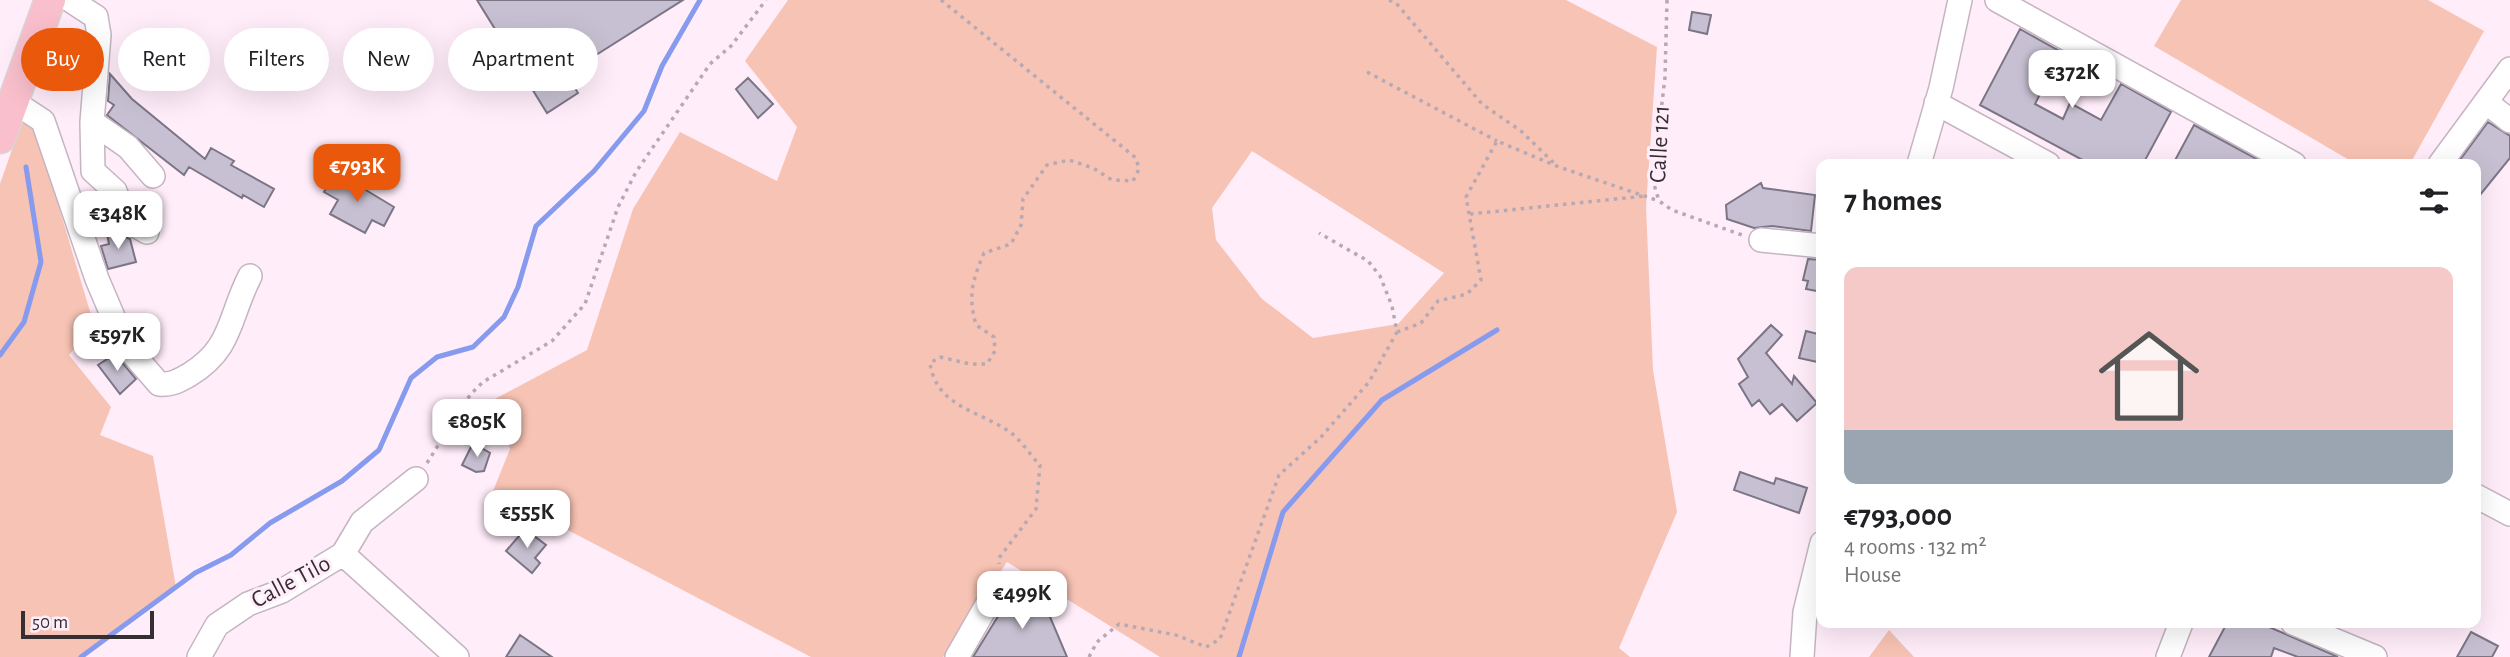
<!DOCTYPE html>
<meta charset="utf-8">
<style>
:root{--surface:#fff;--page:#f6f6f6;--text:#202124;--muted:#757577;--accent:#ea580c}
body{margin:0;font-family:"Alegreya Sans",sans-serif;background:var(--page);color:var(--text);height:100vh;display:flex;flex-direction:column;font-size:26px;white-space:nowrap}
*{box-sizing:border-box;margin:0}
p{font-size:23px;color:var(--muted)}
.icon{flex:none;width:38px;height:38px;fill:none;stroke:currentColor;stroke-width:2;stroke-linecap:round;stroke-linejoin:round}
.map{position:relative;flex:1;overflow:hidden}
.drawer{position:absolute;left:1816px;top:159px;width:665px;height:469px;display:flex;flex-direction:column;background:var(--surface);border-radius:14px;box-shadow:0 7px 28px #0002}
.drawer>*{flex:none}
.top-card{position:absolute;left:21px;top:28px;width:665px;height:63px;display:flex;gap:14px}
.scale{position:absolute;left:21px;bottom:18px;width:133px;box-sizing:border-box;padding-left:7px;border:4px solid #352e33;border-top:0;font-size:19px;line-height:24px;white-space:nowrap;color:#352e33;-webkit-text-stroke:5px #ffedfa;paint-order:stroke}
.price{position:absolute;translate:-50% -60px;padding:0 16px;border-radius:14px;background:#fff;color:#222;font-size:23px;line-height:46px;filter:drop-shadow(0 2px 4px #0008)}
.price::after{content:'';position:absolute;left:50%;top:42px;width:21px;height:16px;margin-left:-10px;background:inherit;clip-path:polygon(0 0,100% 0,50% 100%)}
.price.active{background:var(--accent);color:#fff}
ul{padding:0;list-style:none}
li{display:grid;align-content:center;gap:14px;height:371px;padding:0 28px}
li span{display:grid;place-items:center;height:217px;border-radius:14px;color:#555}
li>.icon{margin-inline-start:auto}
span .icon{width:126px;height:126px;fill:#fffc;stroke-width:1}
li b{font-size:30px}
h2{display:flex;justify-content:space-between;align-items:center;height:84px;padding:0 28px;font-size:30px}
.chip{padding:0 24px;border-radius:32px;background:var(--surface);box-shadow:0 7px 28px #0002;font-size:24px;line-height:63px}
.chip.active{background:var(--accent);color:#fff}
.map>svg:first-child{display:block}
.green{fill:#f7c3b4;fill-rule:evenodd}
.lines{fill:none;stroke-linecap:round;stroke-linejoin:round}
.stream{stroke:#869aee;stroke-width:5}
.building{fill:#c7c0d2;stroke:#7b7585;stroke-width:2}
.minor-casing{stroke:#c5b4c1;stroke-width:26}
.major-casing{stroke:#d7d5d6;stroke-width:33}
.path{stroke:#b7a9b4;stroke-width:3.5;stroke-dasharray:3.5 5;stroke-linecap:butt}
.minor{stroke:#fff;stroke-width:23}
.major{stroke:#fabfcd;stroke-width:30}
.labels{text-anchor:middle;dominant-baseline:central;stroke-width:6;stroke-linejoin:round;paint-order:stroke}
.street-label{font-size:24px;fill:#352e33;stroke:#ffedfa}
</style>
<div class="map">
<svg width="2510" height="657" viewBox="0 0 2510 657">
<rect width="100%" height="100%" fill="#ffedfa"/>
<path class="green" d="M788,0H1566L1657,47L1646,207L1653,370L1677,512L1619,648L1630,657H1160L1007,562L943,657H811L493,491L510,449L491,401L587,350L633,209L680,132L777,181L797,127L745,61ZM1252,151L1444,273L1398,324L1313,338L1262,299L1216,240L1212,208Z
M2181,0H2428L2484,31L2410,164H2356L2154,46Z
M22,121L36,130L94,325L69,355L111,407L100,435L153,456L176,587L81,657H0V184Z
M1889,630L1914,657H1869Z"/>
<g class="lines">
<path class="stream" d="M0,355L24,322L41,262L26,167
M81,657L195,573L231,555L270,523L342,481L379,450L411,378L437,357L473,347L504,317L518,287L536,226L594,171L644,111L662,66L700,0
M1239,657L1283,512L1382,400L1497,330"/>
</g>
<path class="building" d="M477,0H683L566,74L578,93L547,113Z
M1692,12L1711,15L1707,34L1689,30Z
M2020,29L2061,52L2035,104L2063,119L2070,103L2101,120L2121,84L2171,112L2143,164H2090L1980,105Z
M110,74L132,99L205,159L211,148L234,161L231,165L274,189L264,207L243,195L242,198L189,167L184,175L107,115L114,105L108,101Z
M748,78L773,104L758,118L736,89Z
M2488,122L2510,136V158L2476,200V164H2457Z
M2194,125L2266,164H2173Z
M336,172L394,207L384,226L372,220L365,233L330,214L338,200L324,192Z
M1761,183L1763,188L1815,195L1811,231L1772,226L1754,228L1727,219L1726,205Z
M106,229L130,239L136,262L108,269L101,246L109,244Z
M1808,259L1822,260V292L1806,289L1808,281L1803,280Z
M1771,325L1782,335L1766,353L1792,384L1794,376L1817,403L1797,421L1782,404L1770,414L1759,400L1752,406L1739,384L1748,377L1738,359Z
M1806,331L1822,335V363L1799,358Z
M115,354L136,379L120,394L98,365Z
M466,412L492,427L480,447L455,433Z
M473,443L490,453L484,471L476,472L462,465Z
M1740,472L1774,484L1776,478L1807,488L1799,513L1734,490Z
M525,529L546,545L535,558L540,563L532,573L506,551Z
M1016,587L1045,605L1067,657H973Z
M2227,623H2260L2338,657H2298L2274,648L2271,657H2209Z
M2471,632L2498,646L2492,657H2457Z
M520,635L552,657H506Z"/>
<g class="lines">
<g class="minor-casing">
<path id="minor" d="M70,0L96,17L99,35L92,122L128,147L153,176
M1997,0L2294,164
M14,102L43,121L97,279L125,345L159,384C172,385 178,381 189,375C233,348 228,319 250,276
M2486,102L2510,121
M1936,103L2048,164
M92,122L93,171L115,191L126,220L147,232
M1919,164L1941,88L1960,0
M2440,164L2510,69
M1761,240L1822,246
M2476,496L2510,514
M343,554L457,657
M2293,623L2375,657
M199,657L217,625L248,604L282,591L343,554L362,522L416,479
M957,657L999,584
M1802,657L1805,612L1822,543
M2168,657L2181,623"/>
</g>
<g class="major-casing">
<path id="major" d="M0,138L50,0"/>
</g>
<path class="path" d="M941,0L1136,158L1139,169L1133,181L1112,180L1093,168L1069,160L1047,165L1023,199L1021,225L1011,244L984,253C972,281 968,296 976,325L994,337L995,351L987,364H970L940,357L930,363C936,407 980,411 1010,432C1021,440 1030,455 1040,465L1036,509L999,558V564
M1389,0L1396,3L1482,104L1521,131L1557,166
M1667,0L1665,77L1653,181L1659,201L1672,210L1742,235
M1367,72L1497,141
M1470,214L1645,196
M1397,332L1421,323L1438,301L1467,294L1481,280L1466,197L1497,141L1559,167L1659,201
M427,463L470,395L483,382L552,341L585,304L618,207L636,172L710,64L731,46L766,0
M1089,657L1097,642L1119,624L1176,635L1206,647L1220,639L1279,475L1321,437L1369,382L1397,332L1392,306L1380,276L1368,261L1319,233"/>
<use href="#minor" class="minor"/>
<use href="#major" class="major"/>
</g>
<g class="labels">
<g class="street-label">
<text transform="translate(1660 144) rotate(-87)">Calle 121</text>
<text transform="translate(291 582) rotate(-28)">Calle Tilo</text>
</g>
</g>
</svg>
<div class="scale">50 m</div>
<b class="price" style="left:2072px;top:110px">€372K</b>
<b class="price active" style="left:357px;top:204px">€793K</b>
<b class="price" style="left:118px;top:251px">€348K</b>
<b class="price" style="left:117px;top:373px">€597K</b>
<b class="price" style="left:477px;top:459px">€805K</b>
<b class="price" style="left:527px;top:550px">€555K</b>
<b class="price" style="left:1022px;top:631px">€499K</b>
<div class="top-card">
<a class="chip active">Buy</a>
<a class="chip">Rent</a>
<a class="chip">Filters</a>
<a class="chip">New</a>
<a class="chip">Apartment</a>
</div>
<section class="drawer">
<h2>7 homes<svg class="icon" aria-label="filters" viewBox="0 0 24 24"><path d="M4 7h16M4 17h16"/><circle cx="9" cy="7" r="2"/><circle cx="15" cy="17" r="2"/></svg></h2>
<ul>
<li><span style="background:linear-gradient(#f6c9c9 75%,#9aa5b1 0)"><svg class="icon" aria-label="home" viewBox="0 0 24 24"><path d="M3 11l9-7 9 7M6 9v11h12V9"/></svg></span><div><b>€793,000</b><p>4 rooms · 132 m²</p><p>House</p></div></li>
</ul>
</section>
</div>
